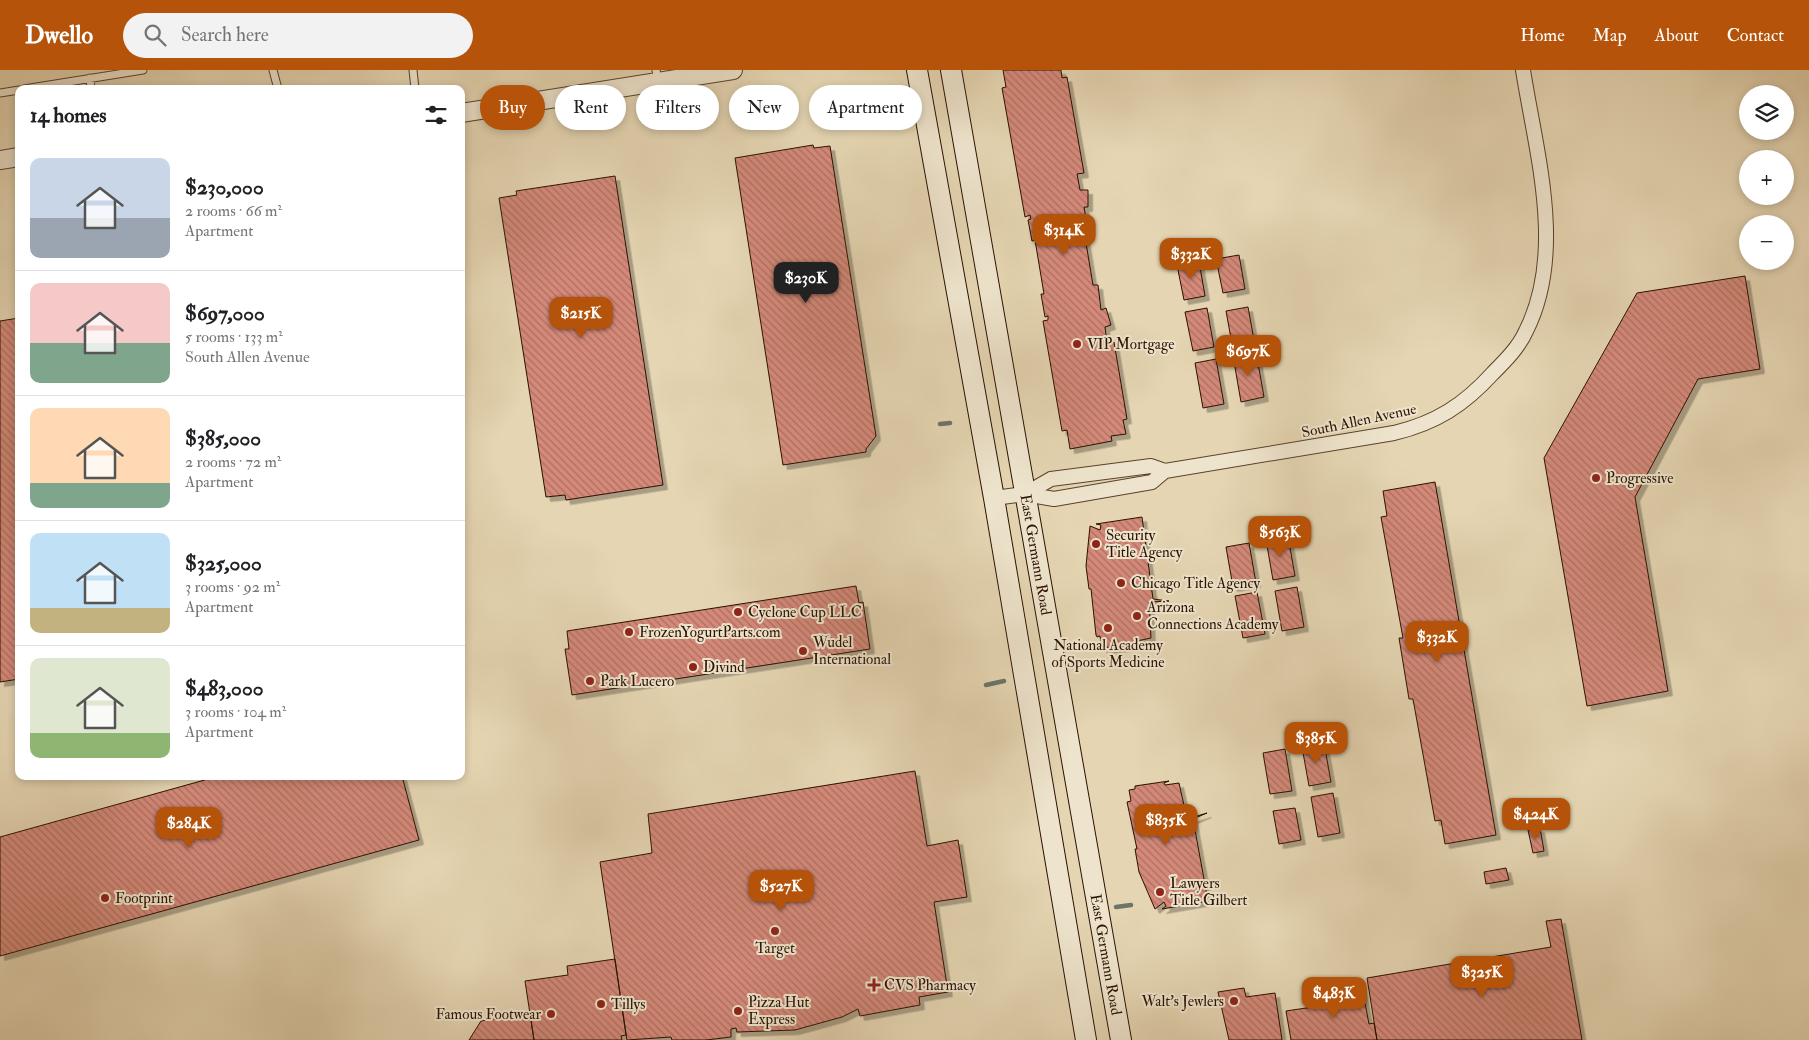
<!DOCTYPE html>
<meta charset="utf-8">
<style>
:root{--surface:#fff;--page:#f2f2f2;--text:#202124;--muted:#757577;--line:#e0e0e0;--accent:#b45309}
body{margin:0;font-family:"IM FELL Double Pica",serif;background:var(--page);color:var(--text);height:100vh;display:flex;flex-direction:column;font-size:19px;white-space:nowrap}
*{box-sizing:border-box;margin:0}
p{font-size:16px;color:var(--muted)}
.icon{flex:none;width:28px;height:28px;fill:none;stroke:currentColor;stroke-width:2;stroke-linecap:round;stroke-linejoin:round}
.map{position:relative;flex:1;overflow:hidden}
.side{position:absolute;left:15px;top:15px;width:450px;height:695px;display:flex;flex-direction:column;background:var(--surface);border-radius:10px;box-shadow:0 2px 8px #0003}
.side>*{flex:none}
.hud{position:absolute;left:480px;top:15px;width:475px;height:45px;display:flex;gap:10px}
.buttons{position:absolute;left:1739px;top:15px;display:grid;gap:10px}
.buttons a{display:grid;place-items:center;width:55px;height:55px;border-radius:50%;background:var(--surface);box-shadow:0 2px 8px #0003;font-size:25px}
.price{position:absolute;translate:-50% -42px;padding:0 11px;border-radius:10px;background:var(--accent);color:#fff;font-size:16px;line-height:32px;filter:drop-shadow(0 1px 2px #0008)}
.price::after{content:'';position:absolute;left:50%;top:30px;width:15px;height:11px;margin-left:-8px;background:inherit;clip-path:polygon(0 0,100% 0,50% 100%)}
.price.current{background:#222;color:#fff}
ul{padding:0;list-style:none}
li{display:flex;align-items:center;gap:15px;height:125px;padding:0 15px}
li+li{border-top:1px solid var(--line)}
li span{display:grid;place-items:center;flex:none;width:140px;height:100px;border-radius:10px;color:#555}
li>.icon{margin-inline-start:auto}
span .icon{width:60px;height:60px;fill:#fffc;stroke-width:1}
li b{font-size:21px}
h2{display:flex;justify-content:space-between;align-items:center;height:60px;padding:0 15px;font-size:21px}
.chip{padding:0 18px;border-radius:22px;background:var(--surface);box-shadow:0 2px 8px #0003;font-size:18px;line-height:45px}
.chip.current{background:var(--accent);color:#fff}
header{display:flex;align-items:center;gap:30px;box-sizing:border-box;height:70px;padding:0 25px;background:var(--accent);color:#fff}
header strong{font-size:24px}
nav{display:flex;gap:28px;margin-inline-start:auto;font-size:18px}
.search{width:350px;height:45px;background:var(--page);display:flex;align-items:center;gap:12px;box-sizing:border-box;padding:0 18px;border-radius:28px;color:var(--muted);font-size:19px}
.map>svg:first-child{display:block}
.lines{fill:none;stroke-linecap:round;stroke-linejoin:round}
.stream{stroke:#6b7569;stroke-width:4.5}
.building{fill:url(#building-back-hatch);stroke:#2a1100;filter:url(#shadow)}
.service-casing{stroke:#59422c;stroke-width:9}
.minor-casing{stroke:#59422c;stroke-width:16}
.tertiary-casing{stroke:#59422c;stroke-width:20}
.secondary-casing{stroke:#2a1100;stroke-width:22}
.service{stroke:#eee4cd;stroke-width:7}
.minor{stroke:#eee4cd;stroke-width:14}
.tertiary{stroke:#eee4cd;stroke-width:18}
.secondary{stroke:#eee4cd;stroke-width:20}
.poi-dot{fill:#8f2418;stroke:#eee4cd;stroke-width:2}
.labels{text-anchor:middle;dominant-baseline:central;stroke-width:4;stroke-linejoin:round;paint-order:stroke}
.poi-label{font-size:15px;fill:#2a1100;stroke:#eee4cd;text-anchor:start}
.street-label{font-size:15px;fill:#2a1100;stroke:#eee4cd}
</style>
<header>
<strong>Dwello</strong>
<div class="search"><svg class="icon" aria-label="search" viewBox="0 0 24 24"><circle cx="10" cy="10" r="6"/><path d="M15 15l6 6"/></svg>Search here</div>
<nav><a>Home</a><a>Map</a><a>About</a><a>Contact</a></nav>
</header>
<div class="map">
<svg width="1809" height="970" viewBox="0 0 1809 970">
<defs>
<pattern id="building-back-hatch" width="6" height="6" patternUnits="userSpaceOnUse" patternTransform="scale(1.25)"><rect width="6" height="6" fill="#d48979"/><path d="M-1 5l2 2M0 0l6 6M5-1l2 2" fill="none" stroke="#ac6f61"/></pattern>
<filter id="shadow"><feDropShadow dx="4.5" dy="4.5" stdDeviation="0" flood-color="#0004"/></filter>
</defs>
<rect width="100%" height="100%" fill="#e5d5b2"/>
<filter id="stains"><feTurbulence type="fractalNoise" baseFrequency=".004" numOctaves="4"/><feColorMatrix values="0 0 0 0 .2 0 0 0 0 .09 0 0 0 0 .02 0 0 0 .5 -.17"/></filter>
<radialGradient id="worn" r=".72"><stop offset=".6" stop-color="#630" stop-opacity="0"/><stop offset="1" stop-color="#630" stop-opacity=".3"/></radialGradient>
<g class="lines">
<path class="stream" d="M940,354L950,353
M986,615L1004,611
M1116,837L1131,835"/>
</g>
<path class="building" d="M1003,0H1061L1062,8L1067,7L1084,103L1077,104L1080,120H1088V137H1084L1088,160L1084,161L1093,215H1098L1101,240L1106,238L1111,255L1105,257L1107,273L1114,272L1127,349L1123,350L1126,364L1111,366L1112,371L1070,379L1067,360L1062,361L1043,251L1048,250V246L1045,247L1041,224H1044L1035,170L1032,171L1028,150L1031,149L1030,145L1025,147L1002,18L1006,17Z
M813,75L814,78L830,76L876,366L866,379V382L783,395L735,88Z
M615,106L663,415L566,430L565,425L546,427L499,128L517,125L516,121Z
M1239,185L1245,219L1223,223L1216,189Z
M1199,191L1205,226L1184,230L1177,195Z
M1745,206L1760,299L1698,309L1635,427L1668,621L1587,636L1544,388L1637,223Z
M1248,237L1254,270L1232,274L1226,241Z
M1207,238L1214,277L1193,281L1185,242Z
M19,248V609L0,612V251Z
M1256,282L1264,327L1241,332L1233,286Z
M1216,289L1224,334L1203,338L1195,293Z
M1435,412L1496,765L1445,774L1441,750L1435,751L1413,629H1409L1399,568H1403L1381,447L1387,446L1383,421Z
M1142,447L1153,529L1169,531L1149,532L1151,568L1137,571L1138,573L1143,574L1109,579L1108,577L1102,578L1100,566L1097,567L1096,565L1091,519H1089L1086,496L1090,456L1100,460L1101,455L1096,454Z
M1288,466L1295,506L1273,510L1266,470Z
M1249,473L1256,513L1233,517L1226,477Z
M856,516L859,533L863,532L870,579L572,625L565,579H569L567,561Z
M1297,517L1304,557L1282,561L1275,521Z
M1257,522L1265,564L1243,568L1235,526Z
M1324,673L1331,712L1309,716L1302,677Z
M1285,679L1292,721L1270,724L1263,683Z
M915,701L927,776L958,770L967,827L934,832L948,922L919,927L920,935L860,946L858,939L842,947L795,960L737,962L736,958L731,959V967L706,970H672L671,967L627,970L600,792L652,783L648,744Z
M219,706H402L419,770L0,886V767Z
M1169,711L1164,713L1165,715L1179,713L1187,749L1207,743L1193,749L1208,831L1162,839L1166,836L1164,832L1155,839L1139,802L1135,779H1137L1127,732L1131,731L1129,720L1135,719V716Z
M1333,723L1340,763L1318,767L1311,727Z
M1295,738L1301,770L1279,774L1273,741Z
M1540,758L1544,781L1533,783L1528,760Z
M1506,798L1509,810L1486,814L1484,802Z
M1561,849L1582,970H1377L1367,908L1551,877L1546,851Z
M615,889L626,965L621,966L622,970H534L525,911L568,905L567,896Z
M1361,912L1369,954L1374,953L1377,970H1291L1286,941L1340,933L1346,914Z
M1244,918L1246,927L1275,923L1282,970H1229L1218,922Z
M530,944L534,970H469L481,951Z"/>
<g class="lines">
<g class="service-casing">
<path id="service" d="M273,0L278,19
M413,0L415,19
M656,0L658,11
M90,8L91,19
M24,19L143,0
M0,23L19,20"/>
</g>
<g class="minor-casing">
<path id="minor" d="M1025,424L1051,409L1151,396L1165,401
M994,428L1025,424L1054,429L1152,412L1165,401L1394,363C1436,353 1464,335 1493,303C1505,291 1519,277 1526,261C1566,182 1536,83 1523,0"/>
</g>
<g class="tertiary-casing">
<path id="tertiary" d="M461,43L733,0
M0,90L19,87"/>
</g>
<g class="secondary-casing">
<g id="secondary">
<path d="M917,0L994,428L1086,970"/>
<path id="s1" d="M951,0L1121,970"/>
</g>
</g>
<use href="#service" class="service"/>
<use href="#minor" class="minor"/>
<use href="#tertiary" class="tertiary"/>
<use href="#secondary" class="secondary"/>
</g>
<g class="poi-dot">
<circle cx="1077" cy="274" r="5"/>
<circle cx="1596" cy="408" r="5"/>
<circle cx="1096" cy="474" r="5"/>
<circle cx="1121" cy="513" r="5"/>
<circle cx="738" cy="542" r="5"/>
<circle cx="1137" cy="546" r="5"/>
<circle cx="1108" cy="558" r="5"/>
<circle cx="629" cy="562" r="5"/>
<circle cx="803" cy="581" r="5"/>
<circle cx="693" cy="597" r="5"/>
<circle cx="590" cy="611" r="5"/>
<circle cx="1160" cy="822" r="5"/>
<circle cx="105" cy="828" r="5"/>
<circle cx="775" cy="861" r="5"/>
<path d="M871.5 907.5h5v5h5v5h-5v5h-5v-5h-5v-5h5z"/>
<circle cx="1234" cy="931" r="5"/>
<circle cx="601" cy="934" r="5"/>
<circle cx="738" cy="941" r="5"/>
<circle cx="551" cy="944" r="5"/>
</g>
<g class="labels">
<g class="poi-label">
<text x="1087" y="274">VIP Mortgage</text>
<text x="1606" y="408">Progressive</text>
<text x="1106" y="465">Security<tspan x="1106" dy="17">Title Agency</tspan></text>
<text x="1131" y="513">Chicago Title Agency</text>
<text x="1147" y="537">Arizona<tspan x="1147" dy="17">Connections Academy</tspan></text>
<text x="748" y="542">Cyclone Cup LLC</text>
<text x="639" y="562">FrozenYogurtParts.com</text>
<text x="813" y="572">Wudel<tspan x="813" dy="17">International</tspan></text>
<text x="1108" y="575" text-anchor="middle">National Academy<tspan x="1108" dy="17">of Sports Medicine</tspan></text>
<text x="703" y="597">Divind</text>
<text x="600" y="611">Park Lucero</text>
<text x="1170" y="813">Lawyers<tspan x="1170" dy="17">Title Gilbert</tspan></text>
<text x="115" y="828">Footprint</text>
<text x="775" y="878" text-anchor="middle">Target</text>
<text x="884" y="915">CVS Pharmacy</text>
<text x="1224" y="931" text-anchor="end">Walt's Jewlers</text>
<text x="748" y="932">Pizza Hut<tspan x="748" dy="17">Express</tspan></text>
<text x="611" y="934">Tillys</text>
<text x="541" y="944" text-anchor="end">Famous Footwear</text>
</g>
<g class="street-label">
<text transform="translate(1359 351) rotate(-12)">South Allen Avenue</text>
<text stroke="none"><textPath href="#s1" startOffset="492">East Germann Road</textPath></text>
<text stroke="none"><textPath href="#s1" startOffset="898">East Germann Road</textPath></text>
</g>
</g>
<rect width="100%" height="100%" filter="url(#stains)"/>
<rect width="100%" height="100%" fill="url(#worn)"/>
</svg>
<div class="buttons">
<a><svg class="icon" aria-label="layers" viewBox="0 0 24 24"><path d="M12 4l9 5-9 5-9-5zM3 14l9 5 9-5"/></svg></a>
<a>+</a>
<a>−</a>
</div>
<b class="price" style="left:1064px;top:186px">$314K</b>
<b class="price" style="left:1191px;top:210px">$332K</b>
<b class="price current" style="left:806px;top:234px">$230K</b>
<b class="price" style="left:581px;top:269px">$215K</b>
<b class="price" style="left:1248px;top:307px">$697K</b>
<b class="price" style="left:1280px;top:488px">$563K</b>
<b class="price" style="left:1437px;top:593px">$332K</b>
<b class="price" style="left:1316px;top:694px">$385K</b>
<b class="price" style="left:1536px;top:770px">$424K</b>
<b class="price" style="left:1166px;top:776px">$835K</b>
<b class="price" style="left:189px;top:779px">$284K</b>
<b class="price" style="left:781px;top:842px">$527K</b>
<b class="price" style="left:1482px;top:928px">$325K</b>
<b class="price" style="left:1334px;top:949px">$483K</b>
<div class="hud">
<a class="chip current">Buy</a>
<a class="chip">Rent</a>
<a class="chip">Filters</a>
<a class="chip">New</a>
<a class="chip">Apartment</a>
</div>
<section class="side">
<h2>14 homes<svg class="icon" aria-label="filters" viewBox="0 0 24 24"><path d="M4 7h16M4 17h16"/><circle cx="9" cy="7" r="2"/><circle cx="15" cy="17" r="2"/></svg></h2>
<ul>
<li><span style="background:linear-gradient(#c9d6e8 60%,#9aa5b1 0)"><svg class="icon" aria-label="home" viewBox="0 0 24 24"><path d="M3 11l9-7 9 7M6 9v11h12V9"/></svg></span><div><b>$230,000</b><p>2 rooms · 66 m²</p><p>Apartment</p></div></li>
<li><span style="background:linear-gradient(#f6c9c9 60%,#7fa58c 0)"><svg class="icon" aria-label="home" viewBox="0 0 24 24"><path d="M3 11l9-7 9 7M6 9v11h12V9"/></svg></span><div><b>$697,000</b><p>5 rooms · 133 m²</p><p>South Allen Avenue</p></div></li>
<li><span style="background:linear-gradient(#ffd9b3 75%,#7fa58c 0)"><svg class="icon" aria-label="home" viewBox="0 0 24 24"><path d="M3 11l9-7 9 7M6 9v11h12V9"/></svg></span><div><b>$385,000</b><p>2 rooms · 72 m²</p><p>Apartment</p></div></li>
<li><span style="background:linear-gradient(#bfe0f5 75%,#c2b280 0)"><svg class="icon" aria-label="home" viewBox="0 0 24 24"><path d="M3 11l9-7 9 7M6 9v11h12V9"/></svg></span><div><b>$325,000</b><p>3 rooms · 92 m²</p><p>Apartment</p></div></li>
<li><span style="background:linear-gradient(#dfe7d0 75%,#8fb573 0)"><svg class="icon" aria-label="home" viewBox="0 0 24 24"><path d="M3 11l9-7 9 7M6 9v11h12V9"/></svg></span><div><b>$483,000</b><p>3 rooms · 104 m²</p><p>Apartment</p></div></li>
</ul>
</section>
</div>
